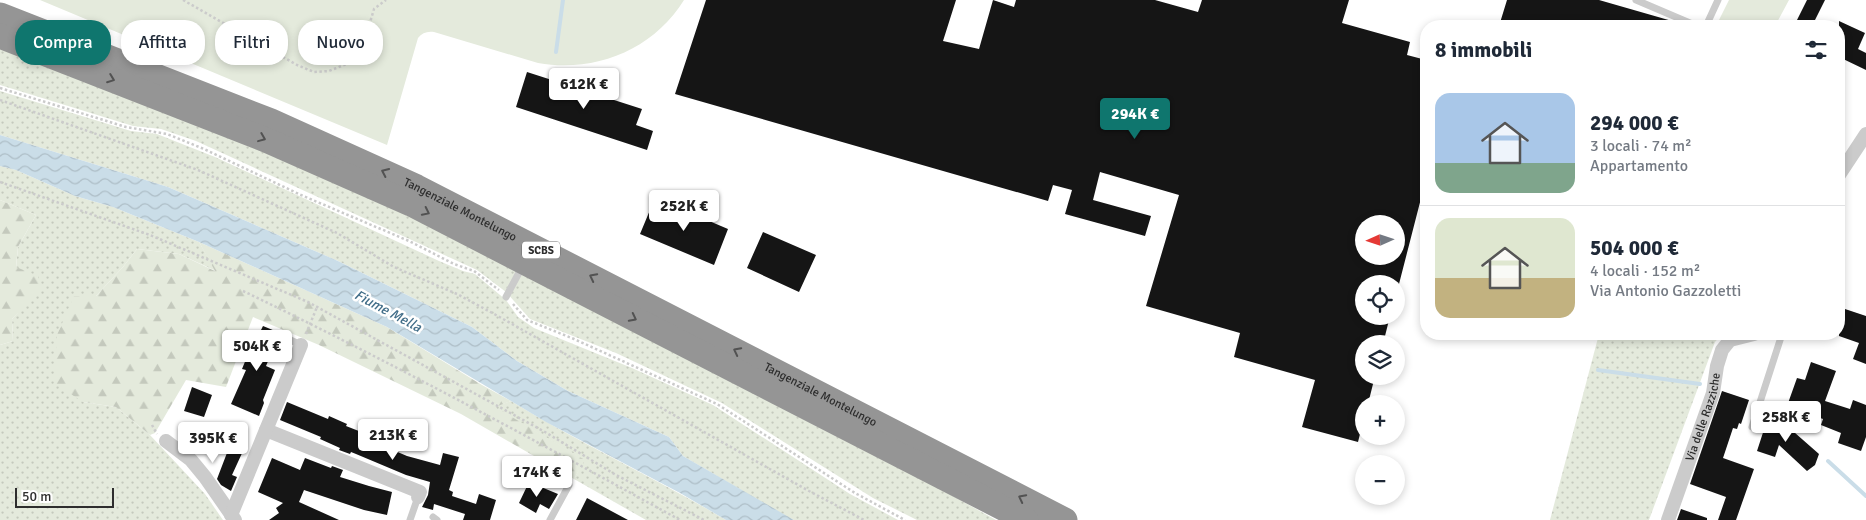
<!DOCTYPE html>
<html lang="it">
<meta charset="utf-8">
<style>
:root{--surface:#fff;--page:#f2f2f3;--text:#1f2937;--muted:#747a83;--line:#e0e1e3;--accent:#0f766e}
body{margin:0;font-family:Signika,sans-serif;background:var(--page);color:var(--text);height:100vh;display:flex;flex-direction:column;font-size:19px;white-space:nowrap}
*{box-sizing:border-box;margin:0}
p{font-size:16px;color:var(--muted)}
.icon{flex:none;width:28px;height:28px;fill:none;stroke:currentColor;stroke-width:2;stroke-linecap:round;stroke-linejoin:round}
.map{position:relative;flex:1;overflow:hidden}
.sheet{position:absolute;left:1420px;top:20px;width:425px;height:320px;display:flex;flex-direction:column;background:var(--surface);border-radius:20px;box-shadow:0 2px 8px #0003}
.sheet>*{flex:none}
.hud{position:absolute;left:15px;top:20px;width:475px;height:45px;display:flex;gap:10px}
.needle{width:32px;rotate:267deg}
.fabs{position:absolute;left:1355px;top:215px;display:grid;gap:10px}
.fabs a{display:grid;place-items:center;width:50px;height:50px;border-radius:50%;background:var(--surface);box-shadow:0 2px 8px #0003;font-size:25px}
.scale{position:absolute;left:15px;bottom:12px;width:99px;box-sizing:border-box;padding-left:5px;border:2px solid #2e2e2e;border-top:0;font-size:14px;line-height:18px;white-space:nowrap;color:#2e2e2e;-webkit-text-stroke:4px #fff;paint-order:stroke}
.price{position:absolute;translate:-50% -42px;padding:0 11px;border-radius:5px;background:#fff;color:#222;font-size:16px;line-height:32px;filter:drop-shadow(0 1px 2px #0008)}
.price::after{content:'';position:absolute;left:50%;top:30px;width:15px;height:11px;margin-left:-8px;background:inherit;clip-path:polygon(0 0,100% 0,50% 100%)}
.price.on{background:var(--accent);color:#fff}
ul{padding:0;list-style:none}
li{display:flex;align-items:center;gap:15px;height:125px;padding:0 15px}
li+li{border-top:1px solid var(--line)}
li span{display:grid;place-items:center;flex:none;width:140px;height:100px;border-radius:15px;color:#555}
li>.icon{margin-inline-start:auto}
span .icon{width:60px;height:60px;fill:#fffc;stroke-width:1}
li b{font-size:21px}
h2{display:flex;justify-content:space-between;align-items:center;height:60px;padding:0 15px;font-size:21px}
.tag{padding:0 18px;border-radius:20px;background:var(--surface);box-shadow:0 2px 8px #0003;font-size:18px;line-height:45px}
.tag.on{background:var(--accent);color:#fff}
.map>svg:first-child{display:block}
.grass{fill:url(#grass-dots)}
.forest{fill:url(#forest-firs)}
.park{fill:#e4eadc}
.water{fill:url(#water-waves)}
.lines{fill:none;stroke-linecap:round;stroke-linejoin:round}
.stream{stroke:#cadde8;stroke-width:4}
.building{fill:#151515;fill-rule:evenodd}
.path{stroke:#cbcbcb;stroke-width:2.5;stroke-dasharray:2.5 2.5;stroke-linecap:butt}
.lane{stroke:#cbcbcb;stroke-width:7}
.street{stroke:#cbcbcb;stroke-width:14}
.highway{stroke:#959595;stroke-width:25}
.oneway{stroke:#525252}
.labels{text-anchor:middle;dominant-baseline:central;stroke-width:5;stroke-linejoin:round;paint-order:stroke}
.shield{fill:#fff;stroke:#6d6d6d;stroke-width:1}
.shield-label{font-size:11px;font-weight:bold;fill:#2e2e2e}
.street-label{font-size:12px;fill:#2e2e2e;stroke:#fff}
.water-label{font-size:14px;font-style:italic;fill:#426e89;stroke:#fff}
</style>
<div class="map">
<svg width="1866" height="520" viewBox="0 0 1866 520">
<defs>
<pattern id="grass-dots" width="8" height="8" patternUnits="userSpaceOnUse" patternTransform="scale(1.25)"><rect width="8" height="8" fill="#e4eadc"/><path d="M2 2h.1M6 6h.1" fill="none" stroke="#c4c9bd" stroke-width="1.8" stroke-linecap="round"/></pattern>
<pattern id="forest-firs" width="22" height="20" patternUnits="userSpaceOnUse" patternTransform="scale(1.25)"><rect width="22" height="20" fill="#e4eadc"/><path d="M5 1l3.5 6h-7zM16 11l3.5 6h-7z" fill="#c4c9bd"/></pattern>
<pattern id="water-waves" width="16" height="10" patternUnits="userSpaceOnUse" patternTransform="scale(1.25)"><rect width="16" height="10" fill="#cadde8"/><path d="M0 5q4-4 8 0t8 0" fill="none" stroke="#aebec7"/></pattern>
</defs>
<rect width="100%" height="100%" fill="#fff"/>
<path class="grass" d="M0,47L227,136L419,219L926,481L996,520H917L873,498L722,403L616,353L530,319L506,292L477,270L196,141L161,129L133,126L0,85Z
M0,91L131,131L157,134L215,157L439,261L463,271L475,274L506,300L518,317L534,328L632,368L713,405L850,494L898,520H794L789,518L683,456L669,437L568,391L517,361L472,327L338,261L168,187L0,135Z
M0,166L16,170L75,196L113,207L199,242L216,271L179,254L137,249L123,267L96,296L83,402L116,407L150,435L205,494L223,520H0V345L13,341L12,319L18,313L16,268L18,247L36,215L0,200Z
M1599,334H1722L1715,342L1649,520H1550Z
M511,401C581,444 656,478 726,520H646L574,479L584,460L494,407Z"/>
<path class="forest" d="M0,200L36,215L18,247L16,267L38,276L41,292L12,319L13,341L0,345Z
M199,242L387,327L482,385L511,401L495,407L585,460L574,479L461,414L319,345L253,317L226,387L186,380L155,433L150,435L116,407L83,402L54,383L57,335L74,296H96L123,267L137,249L179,254L215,271Z"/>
<path class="park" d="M40,0H684C653,50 595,73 538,63L434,32C427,31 422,33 418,38L387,145Z
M1729,0H1789L1775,26H1716Z"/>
<path class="water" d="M0,135L168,187L338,261L472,327L517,361L568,391L669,437L683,456L794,520H726L680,493L546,422L387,327L199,242L113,207L75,196L16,170L0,166Z"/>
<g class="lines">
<path class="stream" d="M556,52L563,0
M1598,370L1700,384
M1828,461L1866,496"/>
</g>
<path class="building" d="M706,0H956L943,41L979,49L993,0L1014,7L1016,0H1155L1198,12L1202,0H1349L1342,23L1410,42L1407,55L1426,60V179L1399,284H1364V316H1390L1383,344H1364V376H1375L1368,404H1364V418L1358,442L1302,427L1315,380L1234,357L1240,333L1146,306L1179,195L1100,172L1093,200L1151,216L1145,236L1065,214L1072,190L1053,185L1048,201L675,94ZM1364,224H1396V256H1364Z
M1507,0H1599L1672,21L1679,24V26H1499Z
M1807,0H1825L1812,26H1794Z
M1839,21L1865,33L1858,49L1866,53V70L1839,57Z
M527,72L642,109L636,125L653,131L647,150L516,107Z
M655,198L728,229L714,265L640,234Z
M763,232L816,255L799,292L747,268Z
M1839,307L1866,316V364L1853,359L1859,343L1839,336Z
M263,326L280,333L266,366L275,370L263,400L264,403L259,416L231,404L246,370L242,369L251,347L249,346L255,330L260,332Z
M1811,362L1836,371L1825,401L1850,409L1853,400L1866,405V437L1861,451L1838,443L1841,433L1821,425L1823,419L1787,406L1797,378L1805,380Z
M192,387L212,395L204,417L184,411Z
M1722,391L1749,400L1741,424L1739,423L1737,429L1733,428L1723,458L1754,469L1736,520H1718L1726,497L1690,484Z
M287,402L328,419L329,416L347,424L346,426L369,435L367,439L407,456L440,465L443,453L459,457L449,490L453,492L452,496L476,504L479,494L496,500L490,520H463L465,514L434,504L433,510L422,507L428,495L430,482L406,475L356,454L351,452L350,454L339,450L340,448L320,439L321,437L280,420Z
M1770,411L1819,454L1815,465L1807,471L1779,445L1775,457L1757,451Z
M230,445L243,451L232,475L237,477L231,491L221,485L217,479Z
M272,458L300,470L305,458L331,468L332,466L343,470L340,477L369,486L392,492L387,515L364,510L304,490L299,502L339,520H269L279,513L276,508L283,503L258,492Z
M529,482L558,494L549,509L540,504L536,513L519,503Z
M587,498L628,520H576Z
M1681,509L1707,518V520H1677Z"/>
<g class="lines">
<path class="path" d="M183,0L297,65L314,72L329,71L349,63L363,46L374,9L386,0
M0,88L126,127L167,134L204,149L301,195L409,241L454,264L474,271L499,290
M0,100L198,170L337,233L394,267L457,294L496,315L809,491L864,520
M0,182L150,235L308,302L545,432L616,475L704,520
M243,291C391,362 536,441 680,520
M513,304L527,320L574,339L717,404L855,493L905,520
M306,334L317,307
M152,425L157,434"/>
<path class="lane" d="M1636,0L1697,26
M1706,26L1718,0
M506,297L522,267
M284,337L301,345
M1752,427L1782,334
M433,517L437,520
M410,520L418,497
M550,520L569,485"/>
<g class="street">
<path d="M1839,175L1866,134"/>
<path d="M266,430L420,492L418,497"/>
<path d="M166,441L191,460L205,477L235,520"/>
<path d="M231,515L301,345"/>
<path id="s1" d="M1668,520L1713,393L1717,366L1722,350L1730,340L1754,334"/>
</g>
<g class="highway">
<path id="s2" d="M0,15L271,121L417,187L1065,520"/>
<path d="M0,36L266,140L411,204L1026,520"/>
</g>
</g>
<defs><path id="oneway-chevron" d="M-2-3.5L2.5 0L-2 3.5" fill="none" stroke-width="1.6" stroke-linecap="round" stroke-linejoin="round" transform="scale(1.25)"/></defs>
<g class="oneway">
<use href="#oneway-chevron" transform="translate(111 79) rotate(21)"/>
<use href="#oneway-chevron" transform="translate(262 138) rotate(22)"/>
<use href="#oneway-chevron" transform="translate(385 172) rotate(-155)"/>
<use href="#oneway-chevron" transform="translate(426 212) rotate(26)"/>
<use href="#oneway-chevron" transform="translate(593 277) rotate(-153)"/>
<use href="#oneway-chevron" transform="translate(633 318) rotate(27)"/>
<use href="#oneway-chevron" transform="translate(737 351) rotate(-153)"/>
<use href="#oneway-chevron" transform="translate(1022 498) rotate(-153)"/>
</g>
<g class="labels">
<rect class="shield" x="522" y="241.5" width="38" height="17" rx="4"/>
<g class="shield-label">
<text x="541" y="250">SCBS</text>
</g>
<g class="street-label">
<text stroke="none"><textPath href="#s2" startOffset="500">Tangenziale Montelungo</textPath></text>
<text stroke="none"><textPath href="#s2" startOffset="905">Tangenziale Montelungo</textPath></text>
<text stroke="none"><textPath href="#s1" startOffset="109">Via delle Razziche</textPath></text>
</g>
<g class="water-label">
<text transform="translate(388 311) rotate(28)">Fiume Mella</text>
</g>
</g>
</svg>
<div class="fabs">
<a><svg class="needle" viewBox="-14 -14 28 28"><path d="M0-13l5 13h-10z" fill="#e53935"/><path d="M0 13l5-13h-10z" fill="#747a83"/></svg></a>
<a><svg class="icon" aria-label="locate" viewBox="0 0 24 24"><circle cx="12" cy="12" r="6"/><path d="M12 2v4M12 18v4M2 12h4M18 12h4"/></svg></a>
<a><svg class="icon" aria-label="layers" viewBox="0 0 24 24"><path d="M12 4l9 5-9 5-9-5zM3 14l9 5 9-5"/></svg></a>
<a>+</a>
<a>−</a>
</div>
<div class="scale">50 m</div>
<b class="price" style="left:584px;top:110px">612K €</b>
<b class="price on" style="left:1135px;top:140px">294K €</b>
<b class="price" style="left:684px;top:232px">252K €</b>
<b class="price" style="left:257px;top:372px">504K €</b>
<b class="price" style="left:1786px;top:443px">258K €</b>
<b class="price" style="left:393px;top:461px">213K €</b>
<b class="price" style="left:213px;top:464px">395K €</b>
<b class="price" style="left:537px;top:498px">174K €</b>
<div class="hud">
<a class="tag on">Compra</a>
<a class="tag">Affitta</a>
<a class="tag">Filtri</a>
<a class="tag">Nuovo</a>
</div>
<section class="sheet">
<h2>8 immobili<svg class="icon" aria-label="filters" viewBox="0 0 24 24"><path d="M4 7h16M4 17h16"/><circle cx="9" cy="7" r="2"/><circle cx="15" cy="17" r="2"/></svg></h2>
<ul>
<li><span style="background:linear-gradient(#a9c7e8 70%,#7fa58c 0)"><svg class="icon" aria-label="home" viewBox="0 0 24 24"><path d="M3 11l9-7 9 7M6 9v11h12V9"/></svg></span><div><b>294 000 €</b><p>3 locali · 74 m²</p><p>Appartamento</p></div></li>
<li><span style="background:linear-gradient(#dfe7d0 60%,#c2b280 0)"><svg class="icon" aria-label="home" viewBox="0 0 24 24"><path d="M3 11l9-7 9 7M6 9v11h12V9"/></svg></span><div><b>504 000 €</b><p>4 locali · 152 m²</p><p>Via Antonio Gazzoletti</p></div></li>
</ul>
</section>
</div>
